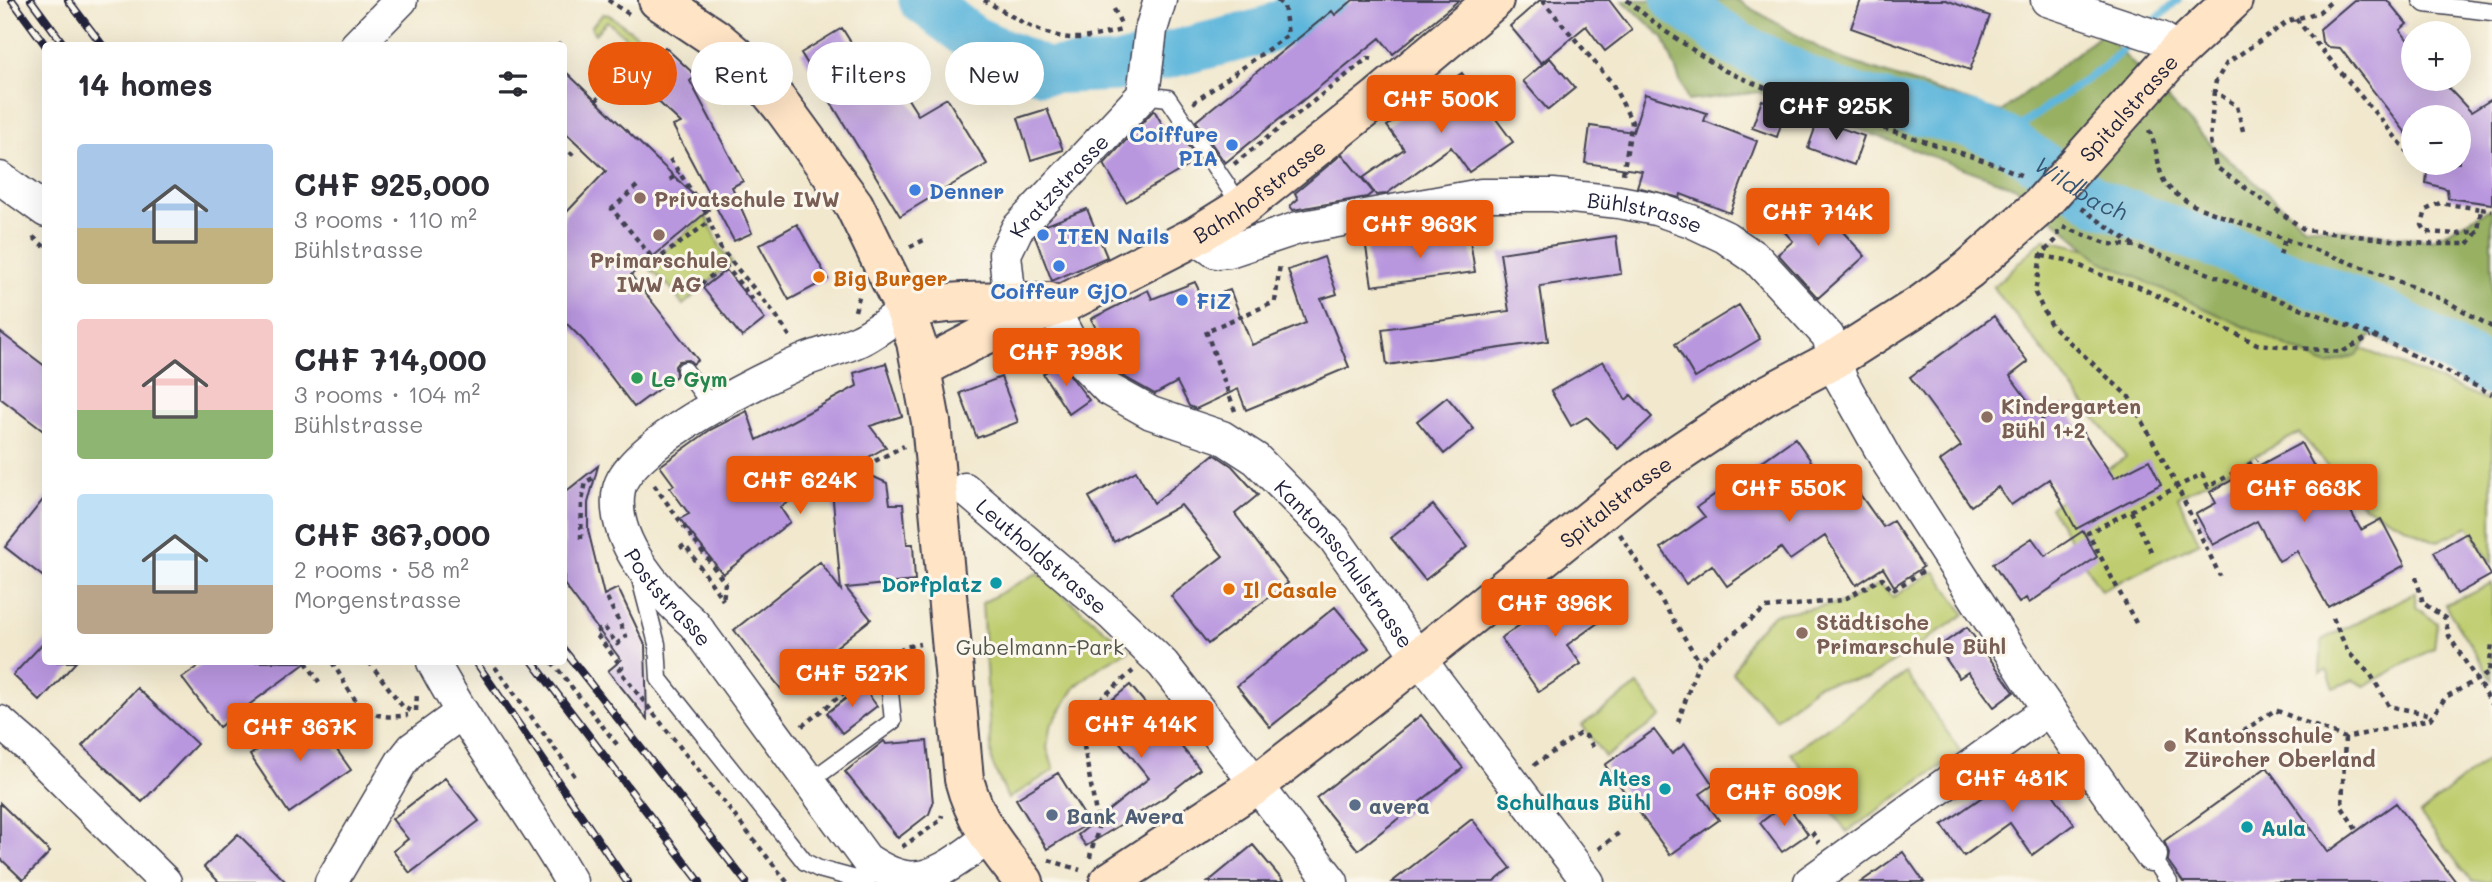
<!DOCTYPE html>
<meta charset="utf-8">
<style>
:root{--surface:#fff;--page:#f2f2f3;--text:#2b2b33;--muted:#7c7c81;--accent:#ea580c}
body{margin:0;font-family:Mali,sans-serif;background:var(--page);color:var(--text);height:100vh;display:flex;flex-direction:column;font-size:26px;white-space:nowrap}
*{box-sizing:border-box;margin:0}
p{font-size:23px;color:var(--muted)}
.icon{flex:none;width:38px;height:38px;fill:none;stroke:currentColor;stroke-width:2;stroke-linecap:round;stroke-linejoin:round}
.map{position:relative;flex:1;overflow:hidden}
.sheet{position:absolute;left:42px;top:42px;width:525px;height:623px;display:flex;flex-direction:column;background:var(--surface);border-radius:7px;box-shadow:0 7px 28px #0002}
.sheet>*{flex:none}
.guide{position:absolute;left:588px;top:42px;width:665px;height:63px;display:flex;gap:14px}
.tools{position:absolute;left:2401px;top:21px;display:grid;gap:14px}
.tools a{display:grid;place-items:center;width:70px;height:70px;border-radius:50%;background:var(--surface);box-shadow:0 7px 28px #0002;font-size:35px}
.price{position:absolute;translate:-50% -60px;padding:0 16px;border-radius:7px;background:var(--accent);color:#fff;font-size:23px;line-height:46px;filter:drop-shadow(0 2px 4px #0008)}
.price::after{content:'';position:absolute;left:50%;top:42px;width:21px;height:16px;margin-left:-10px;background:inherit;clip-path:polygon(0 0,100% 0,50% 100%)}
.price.selected{background:#222;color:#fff}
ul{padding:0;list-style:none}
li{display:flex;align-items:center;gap:21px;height:175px;padding:0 35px}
li span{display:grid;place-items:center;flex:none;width:196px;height:140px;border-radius:7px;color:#555}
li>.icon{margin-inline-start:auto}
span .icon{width:84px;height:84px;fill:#fffc;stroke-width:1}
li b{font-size:30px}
h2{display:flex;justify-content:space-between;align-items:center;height:84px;padding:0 35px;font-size:30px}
.pill{padding:0 24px;border-radius:32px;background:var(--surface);box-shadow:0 7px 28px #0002;font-size:24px;line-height:63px}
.pill.selected{background:var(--accent);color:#fff}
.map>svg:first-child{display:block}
.green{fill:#bfcd6f;stroke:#707855;stroke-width:2}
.forest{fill:#97b062;stroke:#5c694e;stroke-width:2}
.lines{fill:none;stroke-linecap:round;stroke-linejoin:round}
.stream{stroke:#5db6db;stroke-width:8}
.river{stroke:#5db6db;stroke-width:47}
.building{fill:#b997df}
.lane-casing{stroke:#414051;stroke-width:19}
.street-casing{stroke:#414051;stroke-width:35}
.secondary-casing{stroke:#414051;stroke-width:42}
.path{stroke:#414051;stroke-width:4.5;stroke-dasharray:5 5;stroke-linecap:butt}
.lane{stroke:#fff;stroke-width:16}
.street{stroke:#fff;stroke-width:32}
.secondary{stroke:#ffe4c6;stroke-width:38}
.rail-casing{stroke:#22223b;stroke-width:8}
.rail{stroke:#fbf7ec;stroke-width:5;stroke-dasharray:16;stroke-linecap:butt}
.secondary-bridge-casing{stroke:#414051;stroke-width:42;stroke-linecap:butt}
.secondary-bridge{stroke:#ffe4c6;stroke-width:38}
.shop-dot{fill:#3f7fe0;stroke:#fbf7ec;stroke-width:2.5}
.education-dot{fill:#8d6e63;stroke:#fbf7ec;stroke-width:2.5}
.food-dot{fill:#e8710a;stroke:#fbf7ec;stroke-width:2.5}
.leisure-dot{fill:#2e9e5b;stroke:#fbf7ec;stroke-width:2.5}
.culture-dot{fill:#0f9aa8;stroke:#fbf7ec;stroke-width:2.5}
.service-dot{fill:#5c6f8a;stroke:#fbf7ec;stroke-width:2.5}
.labels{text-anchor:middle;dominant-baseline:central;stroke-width:6;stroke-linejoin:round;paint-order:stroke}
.street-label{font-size:21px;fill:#22223b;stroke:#fbf7ec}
.shop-label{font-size:21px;font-weight:bold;fill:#366cbe;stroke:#fbf7ec;text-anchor:start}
.education-label{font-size:21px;font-weight:bold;fill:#785e54;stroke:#fbf7ec;text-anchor:start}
.food-label{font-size:21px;font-weight:bold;fill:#c56008;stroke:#fbf7ec;text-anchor:start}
.leisure-label{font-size:21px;font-weight:bold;fill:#27864d;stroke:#fbf7ec;text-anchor:start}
.culture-label{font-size:21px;font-weight:bold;fill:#0d838f;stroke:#fbf7ec;text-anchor:end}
.park-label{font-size:21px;fill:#51554b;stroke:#fbf7ec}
.service-label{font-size:21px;font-weight:bold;fill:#4e5e75;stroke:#fbf7ec;text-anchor:start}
.water-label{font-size:23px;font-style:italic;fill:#375673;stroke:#fbf7ec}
</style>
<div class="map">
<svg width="2492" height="882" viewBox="0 0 2492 882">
<rect width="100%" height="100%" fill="#fbf7ec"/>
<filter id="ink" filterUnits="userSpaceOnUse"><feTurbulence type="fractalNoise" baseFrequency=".0143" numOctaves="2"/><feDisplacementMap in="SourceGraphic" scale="14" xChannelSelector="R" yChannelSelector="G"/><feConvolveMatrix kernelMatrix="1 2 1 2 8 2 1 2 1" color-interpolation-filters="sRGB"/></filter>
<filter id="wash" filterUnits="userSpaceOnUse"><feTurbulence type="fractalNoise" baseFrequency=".00686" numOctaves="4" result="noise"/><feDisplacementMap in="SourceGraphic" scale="28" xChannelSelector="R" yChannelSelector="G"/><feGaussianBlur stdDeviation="1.57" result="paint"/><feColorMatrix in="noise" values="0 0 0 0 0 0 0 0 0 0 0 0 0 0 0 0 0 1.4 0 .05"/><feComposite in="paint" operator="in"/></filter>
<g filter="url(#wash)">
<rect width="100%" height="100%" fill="#f1e8ce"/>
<path class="green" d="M603,14L609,15L652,46L645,54L607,21L595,34L591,27Z
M706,216L721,249L732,262L683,305L671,288L651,270L661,261L657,257Z
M2044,239L2157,265L2492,402V564L2468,527L2436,542L2364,506L2299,433L2178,497L2199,542L2101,591L2050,507L2126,457L1993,287Z
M1935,571L1965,614L1869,678L1819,684L1776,719L1733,673L1751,637L1774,614L1843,603L1880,584L1893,597Z
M1037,573L1129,650L1098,668L1076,686L1050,727L1047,748L1054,770L1008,799L992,763L982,603Z
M2492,583V680L2445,605Z
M2416,592V607L2437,623L2434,648L2365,686L2353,680L2334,688L2327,670L2320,673L2322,640Z
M1906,673L1961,752L1847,832L1791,753Z
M1638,685L1661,717L1605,757L1582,725Z
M2492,760V882H2472L2420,814L2485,761Z"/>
<path class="forest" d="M1622,0H1737L1833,56L2001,112L2103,33L2210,143L2305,226L2432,240L2492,208V394L2372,335L2357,355L2328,365L2101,261L2017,188L1759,92L1688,101L1663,37Z"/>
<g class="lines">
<path class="stream" d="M2149,26L2178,0
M2003,138L2104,67L2137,37"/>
<g class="river">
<path d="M922,0L973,39L1044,71L1116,68L1265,31L1324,0"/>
<path id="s1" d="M1675,0L1736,44L1832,91L1974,126L2003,138L2098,202L2224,248L2389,316L2492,373"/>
</g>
</g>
<g id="blocks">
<path class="building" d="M1353,0H1459L1393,54L1380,38L1225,163L1196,121L1332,11L1335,15Z
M1540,0H1609L1632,30L1605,51L1586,26L1541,63L1510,26Z
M1861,0H1946L1990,16L1970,70L1851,28Z
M2354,0H2387L2407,24L2400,30L2413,47V79H2440L2471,112L2492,99V204L2448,198L2447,189L2426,183L2428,163H2459V117H2413V142L2340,48L2328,47L2322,42L2320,29Z
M842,28L872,76L887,66L918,115L947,98L987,164L900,216L801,53Z
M665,47L696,76L690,81L743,181L732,187L752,233L734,241L673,126L681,123L633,78L637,74L632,69L650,50L656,56Z
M1550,58L1575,88L1548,110L1523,81Z
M564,70L709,210L631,275L698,360L693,364L689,360L679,361L675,366L676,376L634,407L584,341L564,321V215L606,171L564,131Z
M1462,73L1513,142L1469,172L1451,147L1386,194L1376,195L1363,178L1404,149L1387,126Z
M1645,94L1707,113L1704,121L1757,141L1730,213L1681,194L1680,198L1637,187L1642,171L1585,163L1590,126L1633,132Z
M1762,100L1786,108L1777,137L1752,128Z
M1047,109L1063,150L1031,160L1018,118Z
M1154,110L1172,141L1180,135L1198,160L1126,202L1104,164Z
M1818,120L1864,136L1854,165L1808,148Z
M1342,154L1373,192L1367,197L1293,210L1290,206L1298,199L1295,193Z
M1811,197L1865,256L1818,298L1778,254L1793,241L1780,227Z
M1087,209L1107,257L1052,281L1035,237L1046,225Z
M797,224L828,279L789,300L759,245Z
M1469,233L1475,272L1372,286L1366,247Z
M1616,236L1621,274L1540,286L1548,341L1387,365L1382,329L1509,311L1500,253Z
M1324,257L1337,294L1321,299L1349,367L1246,410L1238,389L1196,409L1189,406L1177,382L1155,394L1121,375L1091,319L1148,290L1152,299L1195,282L1203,299L1230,290L1252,345L1306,323L1288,270Z
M726,270L765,319L742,337L703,288Z
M1739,305L1760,339L1695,378L1675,344Z
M1994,316L2028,362L2010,376L2042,420L2064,405L2114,478L2149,460L2161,484L2076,529L2049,479L2011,505L1998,487L1971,506L1940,461L1961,446L1910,377Z
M0,332L46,367V433L0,398Z
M1603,361L1626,400L1631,395L1652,417L1618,449L1587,417L1571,426L1551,391Z
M1060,362L1089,400L1069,414L1043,374Z
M886,363L902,416L870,426L886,447L852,467L887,483L890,504H903L907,544H913L915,581L846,588L871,619L782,690L734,630L820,562L841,590L831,478L780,507L790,522L723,574L680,519L689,514L670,488L674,485L660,466L710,430L747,411L757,440L857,386L854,373Z
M1001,377L1018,422L977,438L960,393Z
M1447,397L1474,429L1444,454L1417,421Z
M1795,438L1825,481L1842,469L1883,527L1893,521L1923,567L1894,586L1883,568L1856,585L1825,536L1790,560L1781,548L1727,586L1712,565L1686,584L1661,548L1705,517L1697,507Z
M2301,443L2323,483L2333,479L2361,530L2381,519L2405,565L2328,607L2297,551L2279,561L2257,521L2213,545L2196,514L2216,503L2210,492Z
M1214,454L1232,466L1258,495L1235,514L1288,583L1208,644L1171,596L1223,556L1181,505L1114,542L1089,497L1136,471L1154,503Z
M598,466L588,503V530L604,595L618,588L645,645L647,719L608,671L621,660L564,584V493Z
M46,496V579L5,547Z
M1433,505L1467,547L1425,580L1391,538Z
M2083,531L2097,557L2029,603L2026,598L2019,603L1993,564L2032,538L2045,556Z
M2467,533L2491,575L2457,594L2434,552Z
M1598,587L1616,610L1567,645L1581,664L1539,692L1501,638L1543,609L1551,621Z
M1335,607L1369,648L1270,727L1237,686Z
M1967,627L2014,692L1994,707L1968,672L1959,678L1938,647Z
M46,640V662H76L40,701L13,675Z
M205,662H307L219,727L182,678Z
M1130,685L1200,769L1165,797L1086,846L1078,835L1149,778L1096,713Z
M862,686L877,706L842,733L827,713Z
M137,688L197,744L142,802L82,746Z
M311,713L351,770L289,813L250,755Z
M1421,715L1463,768L1358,850L1316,798Z
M1654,730L1672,754L1685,744L1713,785L1700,794L1719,820L1670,855L1605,765Z
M884,741L886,744L927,741L933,803L929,814L898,838L845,772Z
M2031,763L2074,824L2032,855L2010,823L1964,856L1942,825Z
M2267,767L2328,852L2396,803L2456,882H2183L2168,861L2169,853L2164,841Z
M1058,773L1089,823L1047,849L1016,799Z
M445,778L479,821L410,873L393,851L408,839L392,819Z
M0,803L50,852L23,880L0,858Z
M1786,803L1808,834L1782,852L1760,823Z
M1472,819L1511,868L1494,882H1392Z
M238,834L286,882H219L204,867Z
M1253,845L1284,882H1208Z
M1903,852L1924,882H1861Z"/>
</g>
</g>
<g filter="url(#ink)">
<use href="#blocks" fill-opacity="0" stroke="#414051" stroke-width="2"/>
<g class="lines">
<g class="lane-casing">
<path id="lane" d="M2421,0L2425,4L2492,12
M1143,95L1168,98L1242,207
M685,370L712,407
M639,575L657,644L659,679L805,862L819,869L867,882
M809,782L893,721L889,682L883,675
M2151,855L2169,882"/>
</g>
<g class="street-casing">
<g id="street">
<path d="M2047,0L2161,38L2179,50"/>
<path d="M356,46L401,0"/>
<path d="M0,178L46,211"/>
<path id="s2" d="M1194,237L1216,252L1229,251L1298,228L1481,195H1553L1619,202L1656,209L1691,221L1725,237L1757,259L1828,336L1841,379L1887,461L2031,684L2151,855"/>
<path id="s3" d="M1010,302L1005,254L1017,229L1143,95L1151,30L1160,0"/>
<path id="s4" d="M1053,308L1080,360L1108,389L1151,413L1222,437L1256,459L1334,538L1418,657L1588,882"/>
<path id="s5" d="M905,310C891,320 876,332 860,340C843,348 823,353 805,360C764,378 628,444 619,489C609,540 660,594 694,624L866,859C878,867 891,875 906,877C935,882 967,853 989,837"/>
<path id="s6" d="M965,489L1111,614L1163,664L1332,882"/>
<path d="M433,662C474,739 528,806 571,882"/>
<path d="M0,722L29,747L165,882"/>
<path d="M331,882L401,763L413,748L461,713"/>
<path d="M1810,882L2049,709"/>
</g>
</g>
<g class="secondary-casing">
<g id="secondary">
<path d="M658,0L715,38L735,55L759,78L784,109L854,205L905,310L916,342L931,422L964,779C975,822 997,848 1024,882"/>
<path id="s7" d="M2080,161L2179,50L2233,0"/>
<path d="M905,310C952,298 1001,302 1049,302"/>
<path id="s8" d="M922,368L983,336L1069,301L1194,237L1242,207L1379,97L1494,0"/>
<path id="s9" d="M1109,882L1256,785L1390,681L1642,478L1763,397L1835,359L1923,303L1968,270L2040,206"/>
</g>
</g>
<path class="path" d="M608,0L629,14
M984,0C1012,16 1046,40 1079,38C1093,37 1108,33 1122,30
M1542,0L1612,83L1632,122L1623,174
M1627,0L1662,29L1723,70L1786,97L1995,164L2025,177
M1114,9L1122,26
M2296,19L2413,158
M557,46L562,43
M2214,91L2210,141L2216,167L2305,230L2425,244H2468L2478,231L2481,209L2440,203L2426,210L2422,225L2426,232L2458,234L2478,231
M595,101L602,95
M1193,103L1288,35L1284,6L1277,0
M2149,130C2167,173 2148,181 2197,207L2373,271L2446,301L2492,327
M2243,131L2237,106L2214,91L2216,81L2227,63L2289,21L2319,12L2333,0
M570,152L573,155
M670,159L705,211L721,249L775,314L791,338
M2417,163L2422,168
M1234,164L1368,58L1374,59
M670,180L679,172
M637,186L612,209L655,261L709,222
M2081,208L2135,246
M2481,209L2492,211
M2063,227L2109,244L2135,246L2372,335L2492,394
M2058,231L2059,237L2041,255L2035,293L2051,325L2129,397L2173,478L2220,576
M33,237L46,248
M910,247L924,240
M2280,255L2285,239
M2042,256L2066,260L2106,277L2137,286L2257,344L2342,352L2370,336
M701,284L725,265L753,300
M647,293L652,288
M855,311L860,293
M1235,411L1206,331L1275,302L1280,264
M654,485L725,583L723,601
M804,498L904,446
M2131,511L2153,555
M1620,534L1699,661
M581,539L582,501L586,482L593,478
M680,548L685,545L723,600
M2416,577L2423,603L2445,618L2449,636L2492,704
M607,598L626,636L617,644L604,627L595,633L622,667L619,670L787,882
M2333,618L2348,652L2371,675L2389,706L2432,715
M2136,623L2088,533L2202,474L2208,487L2257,460
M891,657L904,647L920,644
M306,662L319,682
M332,662C354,696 358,723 408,715
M369,662L403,707L415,713
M552,662L619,747
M495,667L577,779
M416,711L417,692
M1678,722L1699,661L1766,608L1843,600L1882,578L1892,591L1925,570
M802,726L864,677
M2243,731L2275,710L2345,738L2430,719L2446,697L2489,673L2492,643
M2345,738L2342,807L2357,831
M1534,765L1579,734L1586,736L1596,751
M1812,832L1819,843
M902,847L941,820L942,815
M1599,849L1620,832
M1090,858C1091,846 1098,837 1098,825L1079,718L1133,671
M1049,860L1080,870"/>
<use href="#lane" class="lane"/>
<use href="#street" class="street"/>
<use href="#secondary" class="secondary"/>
<g class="rail-casing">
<path id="rail" d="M12,0L46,46
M31,0L65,46
M68,0L103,46
M564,650L746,882
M476,662L627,882
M533,662L700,882"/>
</g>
<use href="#rail" class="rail"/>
<g class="secondary-bridge-casing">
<path id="secondary-bridge" d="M2040,206L2080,161"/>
</g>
<use href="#secondary-bridge" class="secondary-bridge"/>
</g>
</g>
<g class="shop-dot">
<circle cx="1232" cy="145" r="7"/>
<circle cx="915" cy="190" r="7"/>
<circle cx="1043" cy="235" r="7"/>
<circle cx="1059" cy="266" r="7"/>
<circle cx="1182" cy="300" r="7"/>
</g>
<g class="education-dot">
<circle cx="640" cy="198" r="7"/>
<circle cx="659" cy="235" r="7"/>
<circle cx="1987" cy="417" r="7"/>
<circle cx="1802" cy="633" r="7"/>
<circle cx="2170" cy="746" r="7"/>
</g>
<g class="food-dot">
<circle cx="819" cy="277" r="7"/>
<circle cx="1229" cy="589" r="7"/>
</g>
<circle class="leisure-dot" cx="637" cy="378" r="7"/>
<g class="culture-dot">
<circle cx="996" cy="583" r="7"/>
<circle cx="1665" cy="789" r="7"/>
<circle cx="2247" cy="827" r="7"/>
</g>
<g class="service-dot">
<circle cx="1355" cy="805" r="7"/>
<circle cx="1052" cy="815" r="7"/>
</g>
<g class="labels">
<g class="street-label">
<text stroke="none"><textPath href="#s7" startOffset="72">Spitalstrasse</textPath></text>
<text stroke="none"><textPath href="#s3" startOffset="136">Kratzstrasse</textPath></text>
<text stroke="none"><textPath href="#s8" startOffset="382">Bahnhofstrasse</textPath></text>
<text stroke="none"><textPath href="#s2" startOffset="464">Bühlstrasse</textPath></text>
<text stroke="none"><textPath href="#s9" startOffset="634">Spitalstrasse</textPath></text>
<text stroke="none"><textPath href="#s6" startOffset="102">Leutholdstrasse</textPath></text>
<text stroke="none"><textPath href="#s4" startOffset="401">Kantonsschulstrasse</textPath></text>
<text stroke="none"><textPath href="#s5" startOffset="467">Poststrasse</textPath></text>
</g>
<g class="shop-label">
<text x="1218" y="133" text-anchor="end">Coiffure<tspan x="1218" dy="24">PIA</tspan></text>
<text x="929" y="190">Denner</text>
<text x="1057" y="235">ITEN Nails</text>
<text x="1059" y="290" text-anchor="middle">Coiffeur GjO</text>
<text x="1196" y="300">FiZ</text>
</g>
<g class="education-label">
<text x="654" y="198">Privatschule IWW</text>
<text x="659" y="259" text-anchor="middle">Primarschule<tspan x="659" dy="24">IWW AG</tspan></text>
<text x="2001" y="405">Kindergarten<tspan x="2001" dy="24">Bühl 1+2</tspan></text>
<text x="1816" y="621">Städtische<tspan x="1816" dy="24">Primarschule Bühl</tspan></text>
<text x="2184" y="734">Kantonsschule<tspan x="2184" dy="24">Zürcher Oberland</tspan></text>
</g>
<g class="food-label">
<text x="833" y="277">Big Burger</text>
<text x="1243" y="589">Il Casale</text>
</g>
<g class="leisure-label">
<text x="651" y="378">Le Gym</text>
</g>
<g class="culture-label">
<text x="982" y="583">Dorfplatz</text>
<text x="1651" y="777">Altes<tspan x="1651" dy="24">Schulhaus Bühl</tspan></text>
<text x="2261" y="827" text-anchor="start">Aula</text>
</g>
<g class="park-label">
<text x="1040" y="646">Gubelmann-Park</text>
</g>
<g class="service-label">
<text x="1369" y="805">avera</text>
<text x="1066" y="815">Bank Avera</text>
</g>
<g class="water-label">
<text stroke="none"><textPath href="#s1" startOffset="453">Wildbach</textPath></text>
</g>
</g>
</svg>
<div class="tools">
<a>+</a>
<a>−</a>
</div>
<b class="price" style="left:1441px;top:135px">CHF 500K</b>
<b class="price selected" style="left:1836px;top:142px">CHF 925K</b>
<b class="price" style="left:1818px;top:248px">CHF 714K</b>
<b class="price" style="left:1420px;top:260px">CHF 963K</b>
<b class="price" style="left:1066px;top:388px">CHF 798K</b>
<b class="price" style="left:800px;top:516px">CHF 624K</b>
<b class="price" style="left:1789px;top:524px">CHF 550K</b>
<b class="price" style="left:2304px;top:524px">CHF 663K</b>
<b class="price" style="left:1555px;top:639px">CHF 396K</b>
<b class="price" style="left:852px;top:709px">CHF 527K</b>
<b class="price" style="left:1141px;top:760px">CHF 414K</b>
<b class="price" style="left:300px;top:763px">CHF 367K</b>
<b class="price" style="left:2012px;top:814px">CHF 481K</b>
<b class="price" style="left:1784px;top:828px">CHF 609K</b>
<div class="guide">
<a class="pill selected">Buy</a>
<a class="pill">Rent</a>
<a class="pill">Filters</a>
<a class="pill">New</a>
</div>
<section class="sheet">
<h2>14 homes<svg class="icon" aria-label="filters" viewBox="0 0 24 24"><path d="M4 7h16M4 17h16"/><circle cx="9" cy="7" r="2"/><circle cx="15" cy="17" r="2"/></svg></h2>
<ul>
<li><span style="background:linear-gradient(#a9c7e8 60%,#c2b280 0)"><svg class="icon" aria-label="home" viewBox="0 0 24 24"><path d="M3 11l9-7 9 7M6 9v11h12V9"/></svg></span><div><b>CHF 925,000</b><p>3 rooms · 110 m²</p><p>Bühlstrasse</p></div></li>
<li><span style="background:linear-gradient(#f6c9c9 65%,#8fb573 0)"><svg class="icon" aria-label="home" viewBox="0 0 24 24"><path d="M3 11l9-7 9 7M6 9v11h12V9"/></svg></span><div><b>CHF 714,000</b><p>3 rooms · 104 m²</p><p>Bühlstrasse</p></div></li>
<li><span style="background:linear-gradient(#bfe0f5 65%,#b9a48a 0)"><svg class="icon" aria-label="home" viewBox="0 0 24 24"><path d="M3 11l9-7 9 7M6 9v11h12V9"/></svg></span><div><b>CHF 367,000</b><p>2 rooms · 58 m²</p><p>Morgenstrasse</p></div></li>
</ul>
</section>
</div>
